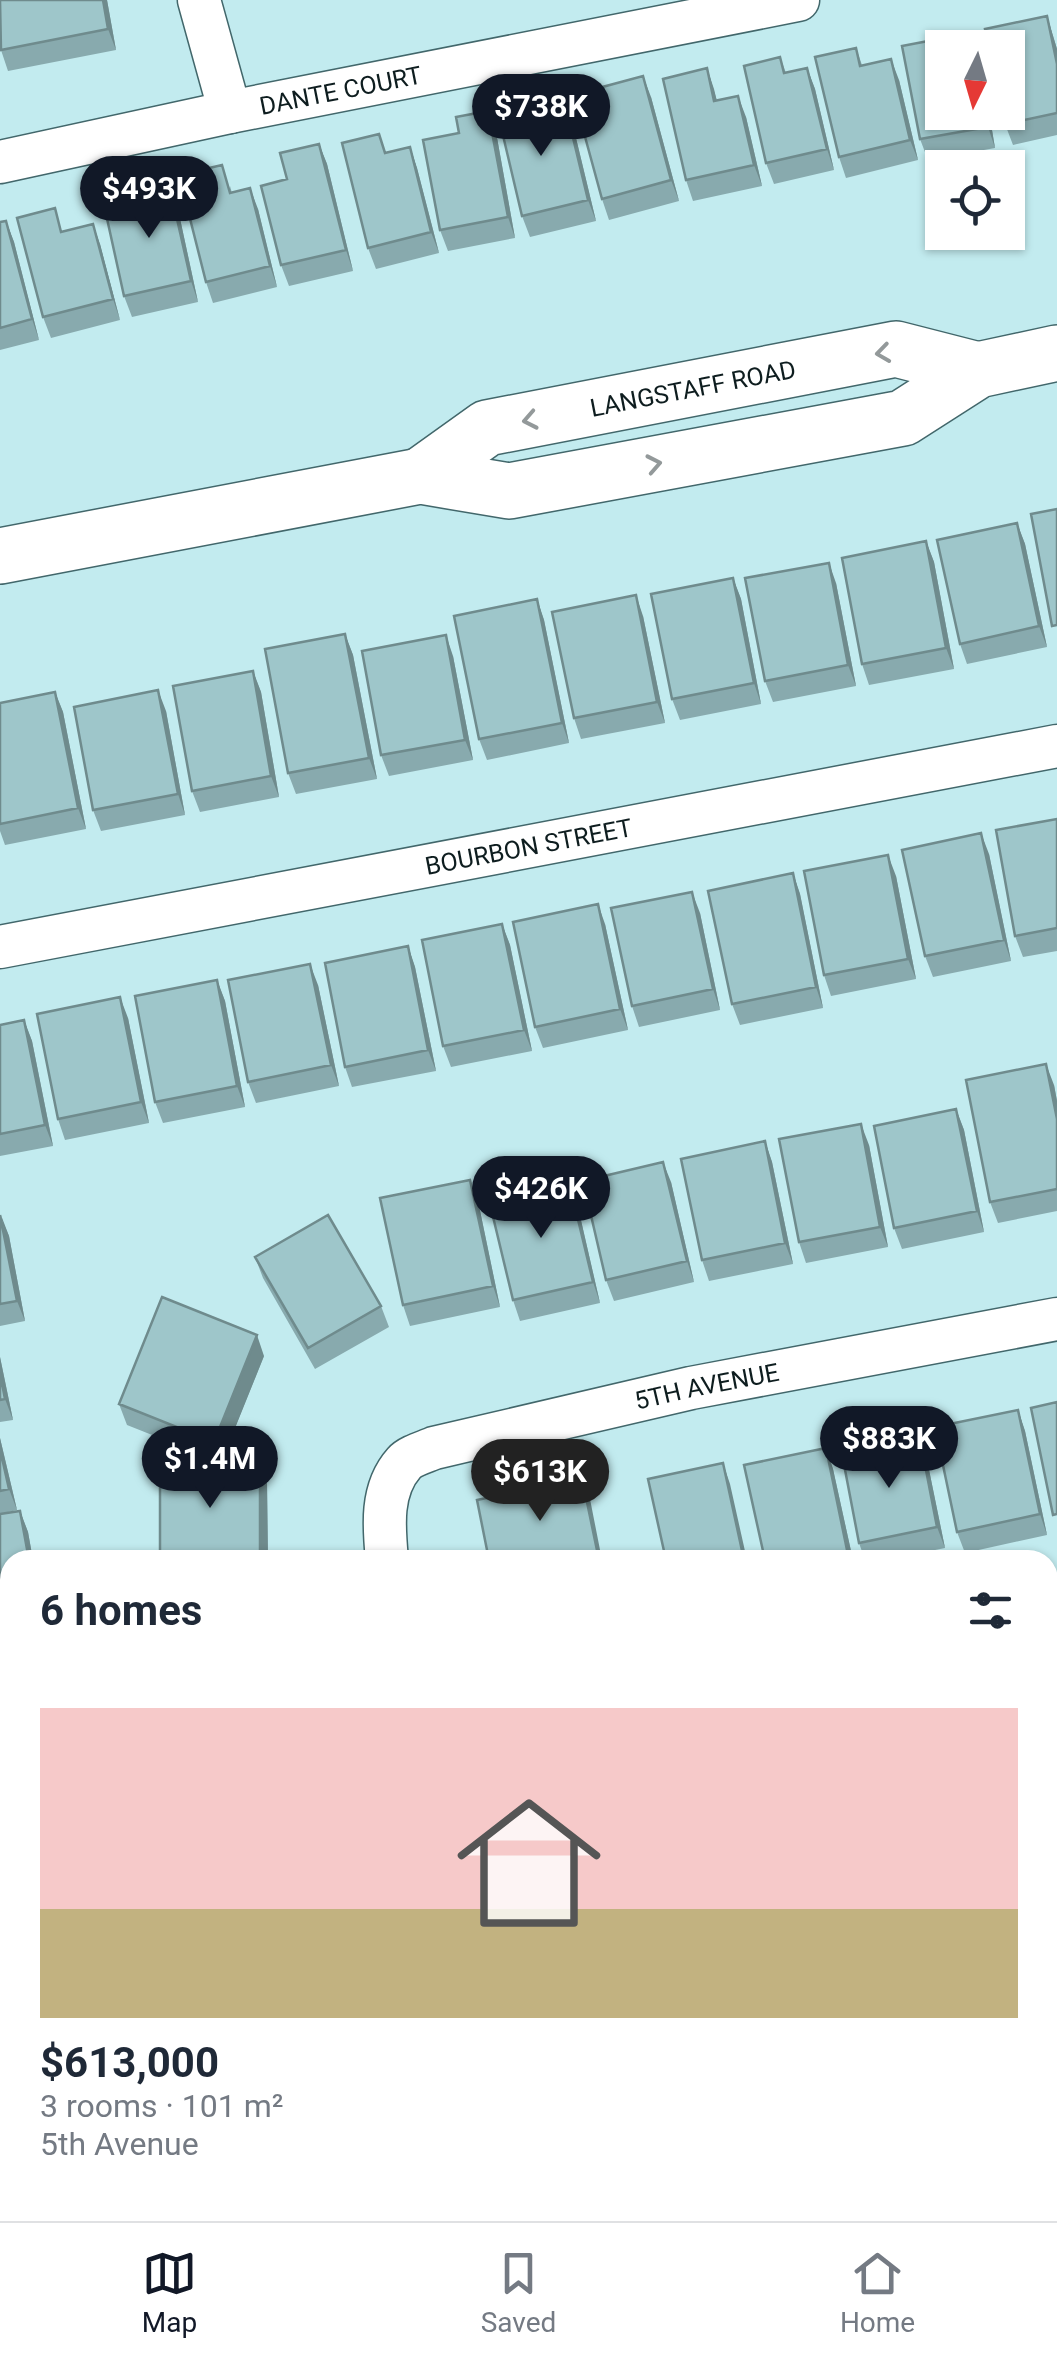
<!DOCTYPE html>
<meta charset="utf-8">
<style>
:root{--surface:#fff;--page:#f6f6f7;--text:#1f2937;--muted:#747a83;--line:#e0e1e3;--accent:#111827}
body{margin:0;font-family:Roboto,sans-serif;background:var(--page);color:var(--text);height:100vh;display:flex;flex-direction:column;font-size:38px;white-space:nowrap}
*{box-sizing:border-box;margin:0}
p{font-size:32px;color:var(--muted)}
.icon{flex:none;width:55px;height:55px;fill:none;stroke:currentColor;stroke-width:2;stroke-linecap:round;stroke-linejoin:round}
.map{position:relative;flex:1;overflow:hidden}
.sheet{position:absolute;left:0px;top:1550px;width:1058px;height:672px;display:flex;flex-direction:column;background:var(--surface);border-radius:30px 30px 0 0;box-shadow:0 2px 8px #0004}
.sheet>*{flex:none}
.needle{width:65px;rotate:185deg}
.buttons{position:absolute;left:925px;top:30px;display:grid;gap:20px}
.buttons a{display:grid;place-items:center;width:100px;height:100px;border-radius:0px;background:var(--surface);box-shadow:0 2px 8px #0004;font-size:50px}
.price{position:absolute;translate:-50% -85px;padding:0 22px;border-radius:35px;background:var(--accent);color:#fff;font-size:32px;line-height:65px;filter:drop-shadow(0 2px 5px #0008)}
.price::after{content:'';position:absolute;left:50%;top:60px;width:30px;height:22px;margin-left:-15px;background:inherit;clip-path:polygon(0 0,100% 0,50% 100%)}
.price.active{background:#222;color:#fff}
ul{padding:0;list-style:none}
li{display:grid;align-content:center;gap:20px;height:530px;padding:0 40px}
li span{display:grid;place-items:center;height:310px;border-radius:0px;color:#555}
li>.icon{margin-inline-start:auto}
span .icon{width:180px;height:180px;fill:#fffc;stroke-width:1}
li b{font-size:42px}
h2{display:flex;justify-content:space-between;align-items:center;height:120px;padding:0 40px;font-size:42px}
.menu{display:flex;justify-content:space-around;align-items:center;height:140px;border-top:2px solid var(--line);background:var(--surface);font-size:28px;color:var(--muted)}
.menu a{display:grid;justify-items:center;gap:5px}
.menu .active{color:var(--accent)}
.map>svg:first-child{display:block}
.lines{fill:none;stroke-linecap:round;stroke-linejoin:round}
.street-casing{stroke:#42676b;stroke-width:45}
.secondary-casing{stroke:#42676b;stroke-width:58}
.street{stroke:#fff;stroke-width:42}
.secondary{stroke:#fff;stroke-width:55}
.wall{fill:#88aaae}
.shaded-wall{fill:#6f8b8d}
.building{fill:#9ec6ca;stroke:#6f8b8d;stroke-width:2.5}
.oneway{stroke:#93999a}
.labels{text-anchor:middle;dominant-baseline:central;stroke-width:8;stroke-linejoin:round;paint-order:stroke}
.street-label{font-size:25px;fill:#0e1d1f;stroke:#c2ebef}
</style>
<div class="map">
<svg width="1057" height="2221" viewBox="0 0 1057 2221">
<rect width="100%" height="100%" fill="#c2ebef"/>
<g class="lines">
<g class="street-casing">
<g id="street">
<path d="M199,0L230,112"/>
<path id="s1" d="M0,162L230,112L798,0"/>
<path id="s2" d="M0,947L1057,746"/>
<path id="s3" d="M387,1560C384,1528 380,1490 404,1463C410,1456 425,1452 434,1448L691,1388L1057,1319"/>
<path d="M1048,1910L1057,1906"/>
<path d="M442,2212V2221"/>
<path d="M1022,2212V2221"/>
</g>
</g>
<g class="secondary-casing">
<g id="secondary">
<path id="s4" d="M420,476L487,428L896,349L978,370"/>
<path d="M0,556L420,476L509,491L903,418L978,370L1057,353"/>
</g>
</g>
<use href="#street" class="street"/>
<use href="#secondary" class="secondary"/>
</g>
<path class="wall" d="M107,0L116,50L8,71L0,47Z
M1047,16L1057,49V135L1013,145L1005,124Z
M856,48L862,65L899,80L918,160L846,178L839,157Z
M780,57L786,73L807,68L815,89L834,170L774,184L766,163Z
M707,68L717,101L746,117L762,186L693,201L686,180Z
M651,97L679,201L609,220L602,199V117Z
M488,111L496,132L515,238L448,251L440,230L459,133Z
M989,112L995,148L928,160L920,139Z
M568,117L576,138L596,221L530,237L522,216L548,122Z
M319,144L327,164L353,271L289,286L281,265L287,179Z
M410,147L417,168L439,253L376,269L368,248L386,153Z
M230,186L232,193L258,209L277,287L213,303L206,282Z
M176,200L198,302L132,317L124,296Z
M6,221L14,242L39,340L0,350V222Z
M63,232L100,244L120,320L51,338L43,317Z
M1017,523L1025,544L1047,647L967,664L960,644Z
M926,541L934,562L954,669L869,685L862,664Z
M733,578L741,599L761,704L680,720L672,699Z
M836,583L856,686L773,702L765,681Z
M537,599L544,620L569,743L487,760L479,739Z
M643,616L665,723L581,739L574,718Z
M345,634L353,655L377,779L296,794L288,773Z
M453,656L473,760L389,776L381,755Z
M253,671L261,692L279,797L200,812L192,791Z
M55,692L63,712L86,829L5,845L0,831V703Z
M166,711L185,815L101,831L93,810Z
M1057,819V951L1023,957L1015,936Z
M989,854L1011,961L933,977L925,956Z
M793,873L800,894L823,1008L740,1025L732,1004Z
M896,876L916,979L831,996L824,975Z
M700,913L720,1010L639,1027L632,1006Z
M502,924L510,945L532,1051L451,1067L443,1046Z
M605,924L628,1030L543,1048L535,1027Z
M408,946L415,967L436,1071L352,1087L345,1067Z
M217,980L225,1001L245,1107L163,1123L155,1102Z
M318,985L339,1086L256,1103L248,1082Z
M128,1018L149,1123L65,1140L58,1119Z
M24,1020L32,1041L53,1146L0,1156V1025Z
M1054,1085L1057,1101V1211L998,1223L990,1202Z
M956,1109L964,1130L984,1232L902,1249L894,1228Z
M765,1141L772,1162L793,1264L709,1281L702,1260Z
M869,1145L888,1247L806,1263L799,1242Z
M671,1182L694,1282L614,1301L606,1280Z
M478,1201L500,1307L410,1326L403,1305Z
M577,1203L600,1303L520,1321L513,1300Z
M0,1215L9,1236L25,1321L0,1326Z
M255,1257L381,1306L389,1327L315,1369L263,1278Z
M264,1356L221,1462L267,1483L268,1560H160L220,1462L127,1425L119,1404Z
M0,1357L13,1420L0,1422Z
M1018,1410L1025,1431L1047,1535L965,1553L957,1532Z
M0,1438L17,1510L0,1514Z
M920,1439L927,1460L945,1548L886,1560H865L859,1543Z
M826,1448L833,1469L853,1560H765Z
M20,1511L28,1532L33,1560H10V1712L0,1713V1514Z
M1057,1682V1803L1048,1805V1684Z
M10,1721V2015L0,2017V1723Z
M10,2047V2212H52V2214L0,2219V2048Z
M816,2212H915L917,2221H817Z"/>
<path class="shaded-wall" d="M103,0H107L116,50L108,29Z
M1047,16L1057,49V64Z
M891,59L899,80L918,160L910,140Z
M707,68L714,89L722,122L714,101Z
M807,68L815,89L834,170L827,149Z
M643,76L651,97L679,201L671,180Z
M738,96L746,117L762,186L754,165Z
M488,111L496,132L515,238L508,217Z
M985,112H989L995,148L988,127Z
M568,117L576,138L596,221L588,200Z
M319,144L327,164L353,271L346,250Z
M410,147L417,168L439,253L431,232Z
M168,179L176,200L198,302L191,281Z
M250,188L258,209L277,287L270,266Z
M6,221L14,242L39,340L32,319Z
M93,224L100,244L120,320L113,299Z
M1017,523L1025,544L1047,647L1039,626Z
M926,541L934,562L954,669L946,648Z
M829,563L836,583L856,686L848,665Z
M733,578L741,599L761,704L754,683Z
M636,595L643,616L665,723L657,702Z
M537,599L544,620L569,743L562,723Z
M345,634L353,655L377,779L369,758Z
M446,635L453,656L473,760L465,740Z
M253,671L261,692L279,797L271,776Z
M158,690L166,711L185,815L178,794Z
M55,692L63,712L86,829L78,808Z
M981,833L989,854L1011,961L1004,940Z
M888,855L896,876L916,979L908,959Z
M793,873L800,894L823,1008L816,987Z
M692,892L700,913L720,1010L713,989Z
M598,904L605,924L628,1030L620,1009Z
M502,924L510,945L532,1051L524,1030Z
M408,946L415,967L436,1071L428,1050Z
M310,964L318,985L339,1086L331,1065Z
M217,980L225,1001L245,1107L237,1086Z
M120,997L128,1018L149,1123L141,1102Z
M24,1020L32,1041L53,1146L45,1125Z
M1046,1064L1054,1085L1057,1101V1119Z
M956,1109L964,1130L984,1232L977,1211Z
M861,1124L869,1145L888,1247L880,1227Z
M765,1141L772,1162L793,1264L785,1243Z
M663,1162L671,1182L694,1282L687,1261Z
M470,1180L478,1201L500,1307L493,1286Z
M569,1182L577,1203L600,1303L593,1282Z
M1,1215L9,1236L25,1321L17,1301Z
M257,1335L264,1356L221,1463L214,1442Z
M0,1357L13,1420L5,1399L0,1373Z
M1018,1410L1025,1431L1047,1535L1040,1514Z
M0,1438L17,1510L9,1489L0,1449Z
M920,1439L927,1460L945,1548L937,1527Z
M826,1448L833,1469L853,1560H851L847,1550Z
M260,1462L267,1483L268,1560H260Z
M723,1463L730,1484L747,1560H744Z
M582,1478L590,1499L602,1560H599Z
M20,1511L28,1532L33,1560H29Z"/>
<path class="building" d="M0,0H103L108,29L1,50Z
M1047,16L1057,64V113L1005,124L1003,112H1008V48H989L985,29Z
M970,33L973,48H942V112H985L988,127L920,139L902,46Z
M856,48L860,66L891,59L910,140L839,157L815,57Z
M780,57L784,73L807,68L827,149L766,163L744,66Z
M707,68L714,101L738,96L754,165L686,180L663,79Z
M643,76L671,180L602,199L581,122L602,117L595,89Z
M540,99L546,122L568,117L588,200L522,216L497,110Z
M488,111L508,217L440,230L423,140L459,133L456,117Z
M379,134L385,153L410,147L431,232L368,248L342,143Z
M319,144L346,250L281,265L261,186L287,179L280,153Z
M222,165L230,193L250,188L270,266L206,282L179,175Z
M168,179L191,281L124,296L106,214L138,208L133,187Z
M55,208L61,232L93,224L113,299L43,317L17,218Z
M6,221L32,319L0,328V222Z
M1057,509V625L1052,626L1031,514Z
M1017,523L1039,626L960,644L937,540Z
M926,541L946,648L862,664L842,558Z
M829,563L848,665L765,681L745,578Z
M733,578L754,683L672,699L651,594Z
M636,595L657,702L574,718L552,612Z
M537,599L562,723L479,739L454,616Z
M345,634L369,758L288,773L265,649Z
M446,635L465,740L381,755L362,651Z
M253,671L271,776L192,791L173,686Z
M158,690L178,794L93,810L74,707Z
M55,692L78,808L0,824V703Z
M1057,819V928L1015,936L996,830Z
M981,833L1004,940L925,956L902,850Z
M888,855L908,959L824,975L804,871Z
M793,873L816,987L732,1004L708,891Z
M692,892L713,989L632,1006L611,908Z
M598,904L620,1009L535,1027L513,922Z
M502,924L524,1030L443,1046L422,940Z
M408,946L428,1050L345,1067L325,963Z
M310,964L331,1065L248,1082L228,980Z
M217,980L237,1086L155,1102L135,996Z
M120,997L141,1102L58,1119L37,1014Z
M24,1020L45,1125L0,1134V1025Z
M1046,1064L1057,1119V1189L990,1202L966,1080Z
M956,1109L977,1211L894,1228L874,1126Z
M861,1124L880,1227L799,1242L779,1139Z
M765,1141L785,1243L702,1260L681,1159Z
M663,1162L687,1261L606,1280L583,1181Z
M470,1180L493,1286L403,1305L380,1198Z
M569,1182L593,1282L513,1300L489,1200Z
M0,1215L17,1301L0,1304Z
M328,1215L381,1306L308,1348L255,1257Z
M162,1297L257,1335L214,1442L119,1404Z
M0,1373L5,1399L0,1400Z
M1057,1402V1514L1053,1515L1031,1408Z
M1018,1410L1040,1514L957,1532L935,1427Z
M920,1439L937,1527L859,1543L842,1454Z
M826,1448L847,1550L801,1560H765L744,1465Z
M0,1449L9,1489L0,1491Z
M160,1462H260V1560H160Z
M723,1463L744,1560H666L648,1479Z
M582,1478L599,1560H489L477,1500Z
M20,1511L29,1560H10V1599L0,1601V1514Z
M10,1614V1689L0,1691V1616Z
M1057,1682V1780L1048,1782V1684Z
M10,1721V1795L0,1797V1723Z
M10,1809V1897L0,1899V1811Z
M10,1917V1993L0,1995V1919Z
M10,2047V2196L0,2197V2048Z
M539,2212H641L642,2221H540Z
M816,2212H861L821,2221H817Z
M914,2215L915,2221H882Z"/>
<defs><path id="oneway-chevron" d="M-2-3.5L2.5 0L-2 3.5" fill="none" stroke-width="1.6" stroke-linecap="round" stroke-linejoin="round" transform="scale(2.5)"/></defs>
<g class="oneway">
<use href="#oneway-chevron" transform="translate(883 353) rotate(172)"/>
<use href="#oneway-chevron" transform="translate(530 420) rotate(169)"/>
<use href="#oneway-chevron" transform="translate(654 464) rotate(-11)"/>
</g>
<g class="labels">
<g class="street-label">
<text stroke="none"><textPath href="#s1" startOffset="348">DANTE COURT</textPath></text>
<text stroke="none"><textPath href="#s4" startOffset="292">LANGSTAFF ROAD</textPath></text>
<text stroke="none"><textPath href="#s2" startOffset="538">BOURBON STREET</textPath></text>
<text stroke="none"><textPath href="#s3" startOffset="415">5TH AVENUE</textPath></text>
</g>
</g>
</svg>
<div class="buttons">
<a><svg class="needle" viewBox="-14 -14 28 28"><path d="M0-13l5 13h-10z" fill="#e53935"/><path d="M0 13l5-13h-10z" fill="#747a83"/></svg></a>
<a><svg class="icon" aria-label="locate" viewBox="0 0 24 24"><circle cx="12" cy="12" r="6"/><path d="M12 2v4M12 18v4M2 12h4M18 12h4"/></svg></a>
</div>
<b class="price" style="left:541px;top:159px">$738K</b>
<b class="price" style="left:149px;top:241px">$493K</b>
<b class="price" style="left:541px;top:1241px">$426K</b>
<b class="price" style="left:889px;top:1491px">$883K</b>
<b class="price" style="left:210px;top:1511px">$1.4M</b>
<b class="price active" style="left:540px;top:1524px">$613K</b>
<section class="sheet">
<h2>6 homes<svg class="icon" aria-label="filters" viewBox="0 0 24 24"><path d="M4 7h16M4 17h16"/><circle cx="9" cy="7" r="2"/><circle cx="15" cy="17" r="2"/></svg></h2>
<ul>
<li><span style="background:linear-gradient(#f6c9c9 65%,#c2b280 0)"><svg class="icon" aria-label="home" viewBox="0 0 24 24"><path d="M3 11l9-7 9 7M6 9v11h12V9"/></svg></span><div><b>$613,000</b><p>3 rooms · 101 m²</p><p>5th Avenue</p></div></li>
</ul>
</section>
</div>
<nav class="menu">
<a class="active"><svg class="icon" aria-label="map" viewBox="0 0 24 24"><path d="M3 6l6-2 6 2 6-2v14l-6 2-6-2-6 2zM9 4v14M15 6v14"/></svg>Map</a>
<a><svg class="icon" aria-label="saved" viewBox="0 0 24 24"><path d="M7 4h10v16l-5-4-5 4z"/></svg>Saved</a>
<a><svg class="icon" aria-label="home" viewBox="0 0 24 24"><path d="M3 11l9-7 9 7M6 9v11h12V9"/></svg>Home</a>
</nav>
